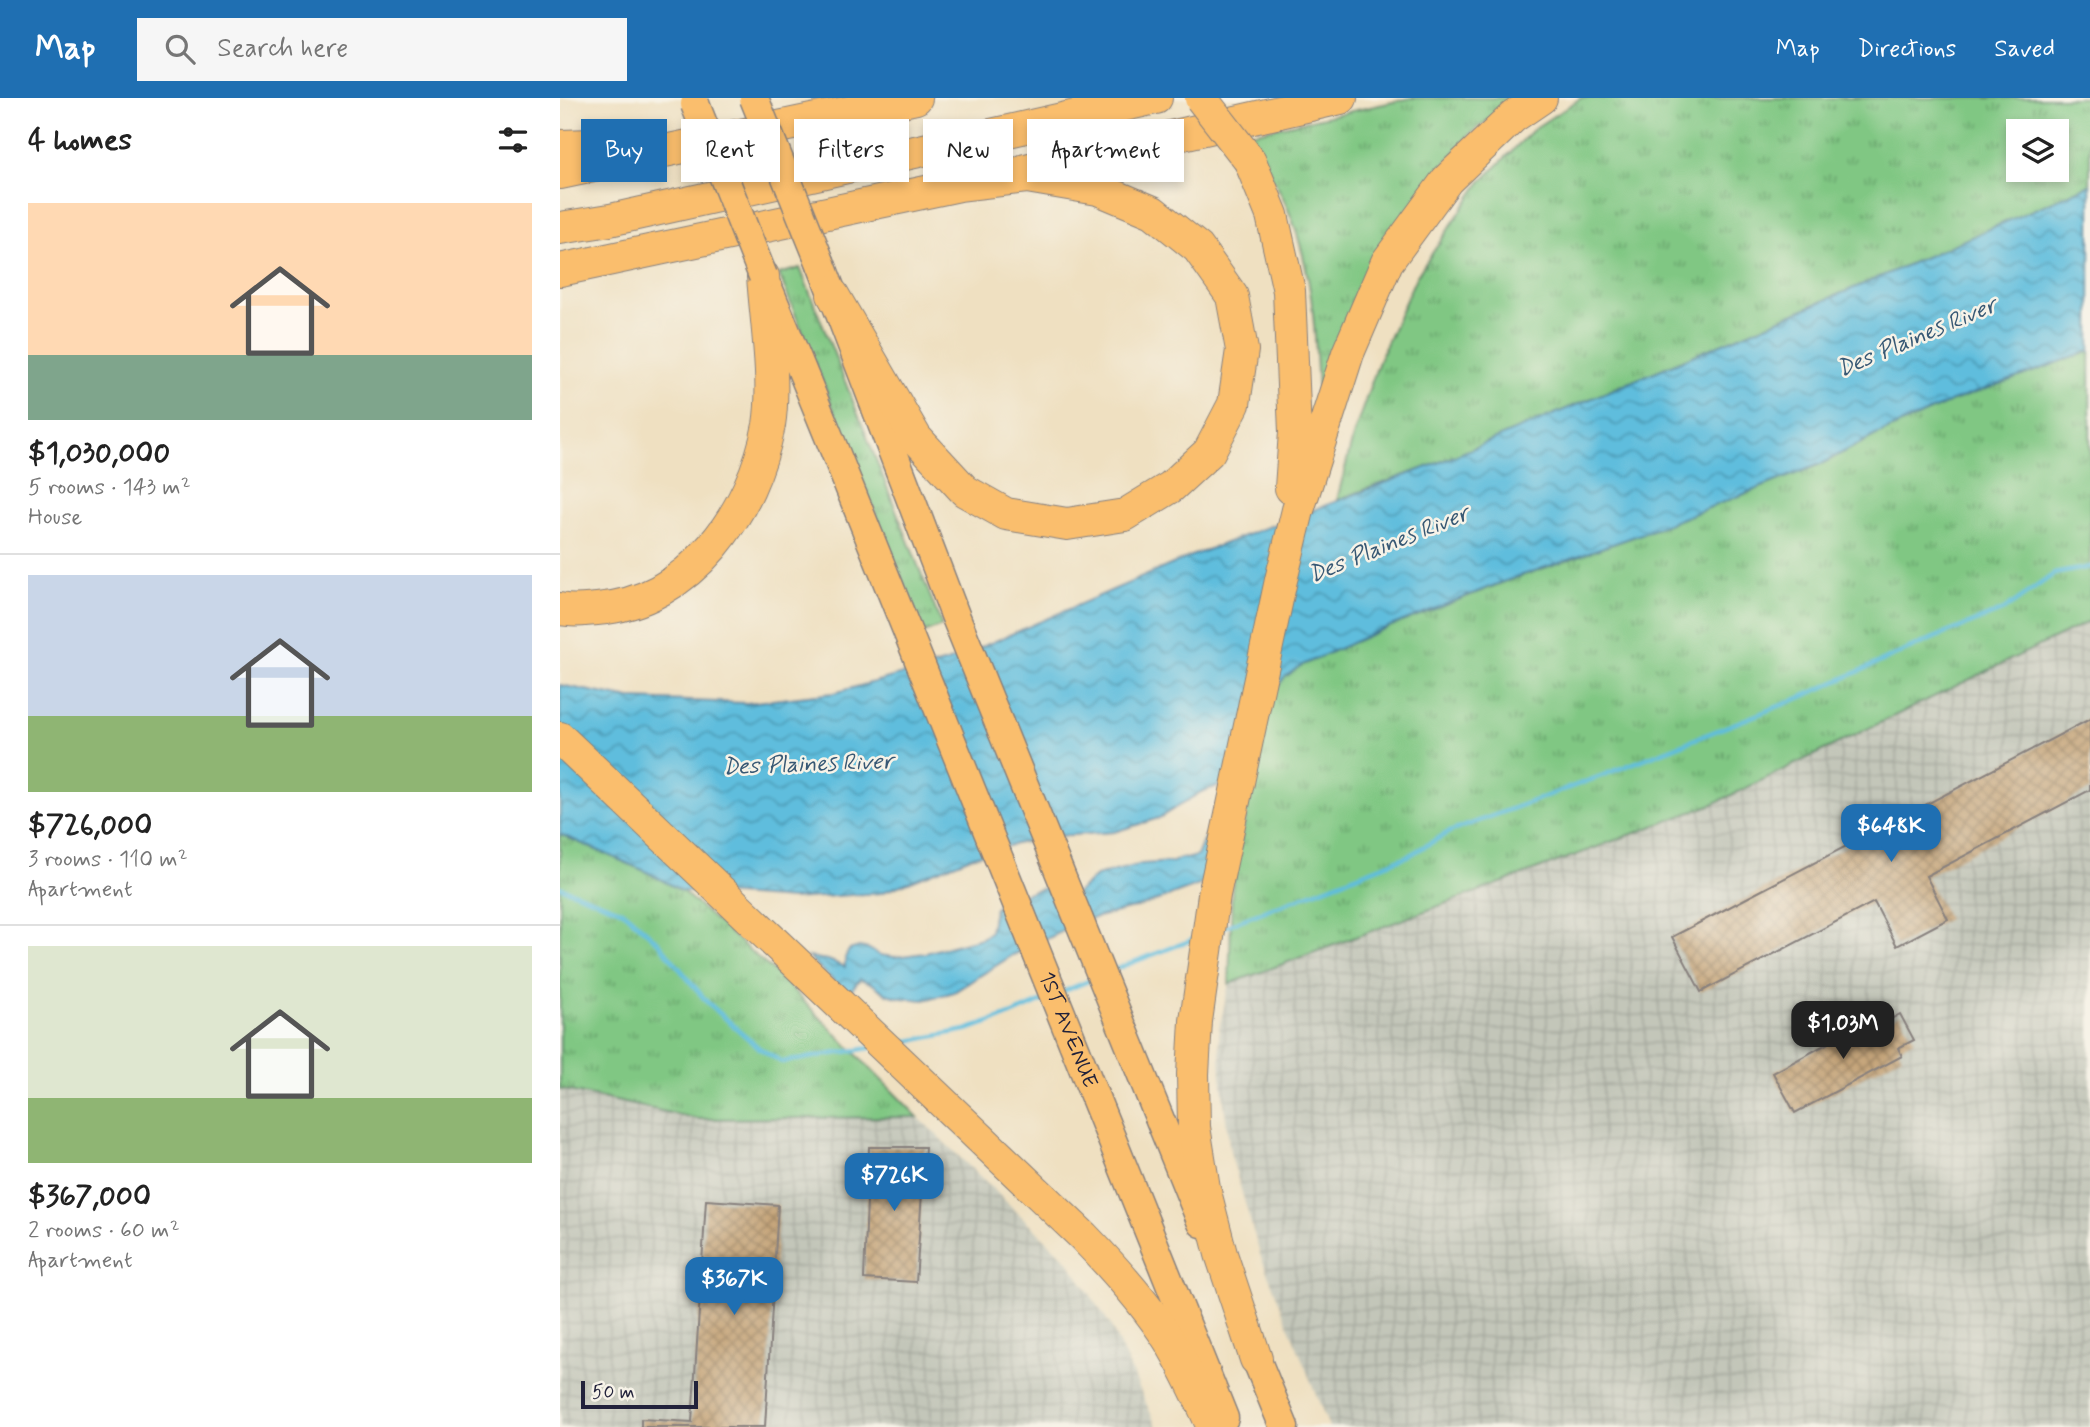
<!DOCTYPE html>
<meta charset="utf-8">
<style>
:root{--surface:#fff;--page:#f6f6f6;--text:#222;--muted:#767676;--line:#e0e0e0;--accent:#1f6fb2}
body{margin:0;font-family:Mynerve,sans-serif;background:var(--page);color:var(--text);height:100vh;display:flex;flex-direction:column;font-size:26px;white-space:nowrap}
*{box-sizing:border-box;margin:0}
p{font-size:23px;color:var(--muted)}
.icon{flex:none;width:38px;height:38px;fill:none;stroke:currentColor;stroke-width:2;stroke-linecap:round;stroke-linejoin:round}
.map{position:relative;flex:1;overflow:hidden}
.details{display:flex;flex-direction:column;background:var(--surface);width:560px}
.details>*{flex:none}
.top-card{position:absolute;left:21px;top:21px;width:665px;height:63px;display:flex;gap:14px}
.controls{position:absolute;left:1446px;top:21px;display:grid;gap:14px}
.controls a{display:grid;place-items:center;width:63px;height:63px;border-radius:0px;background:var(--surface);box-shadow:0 4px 10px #0003;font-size:35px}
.scale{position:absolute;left:21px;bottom:18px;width:117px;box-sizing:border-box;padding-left:7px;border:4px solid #22223b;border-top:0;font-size:19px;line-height:24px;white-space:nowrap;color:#22223b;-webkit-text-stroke:5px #f7f3e8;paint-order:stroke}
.price{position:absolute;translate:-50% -60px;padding:0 16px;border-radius:14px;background:var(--accent);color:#fff;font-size:23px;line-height:46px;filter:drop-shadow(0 2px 4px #0008)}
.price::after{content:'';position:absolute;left:50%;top:42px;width:21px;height:16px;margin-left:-10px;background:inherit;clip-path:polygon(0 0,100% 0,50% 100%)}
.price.active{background:#222;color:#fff}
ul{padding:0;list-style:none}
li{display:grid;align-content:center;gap:14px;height:371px;padding:0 28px}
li+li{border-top:2px solid var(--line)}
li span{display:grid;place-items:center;height:217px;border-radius:0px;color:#555}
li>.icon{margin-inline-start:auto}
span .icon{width:126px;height:126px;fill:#fffc;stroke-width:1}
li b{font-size:30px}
h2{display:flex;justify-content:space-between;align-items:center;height:84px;padding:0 28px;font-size:30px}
.pill{padding:0 24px;border-radius:0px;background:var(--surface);box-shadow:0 4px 10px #0003;font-size:24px;line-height:63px}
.pill.active{background:var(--accent);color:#fff}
header{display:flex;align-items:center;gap:42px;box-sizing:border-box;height:98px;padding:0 35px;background:var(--accent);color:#fff}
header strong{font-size:33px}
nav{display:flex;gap:38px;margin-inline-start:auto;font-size:24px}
.search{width:490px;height:63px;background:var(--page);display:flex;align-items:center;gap:18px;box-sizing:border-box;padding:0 24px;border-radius:0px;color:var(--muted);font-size:26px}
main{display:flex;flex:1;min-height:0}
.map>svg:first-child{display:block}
.industrial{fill:url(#industrial-grid)}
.grass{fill:url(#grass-tufts);stroke:#51745f;stroke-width:2;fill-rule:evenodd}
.water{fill:url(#water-waves);stroke:#40708c;stroke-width:2}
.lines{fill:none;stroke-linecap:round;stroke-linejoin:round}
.stream{stroke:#5ebddd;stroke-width:4.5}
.building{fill:url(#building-cross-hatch)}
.primary-casing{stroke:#88817e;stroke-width:31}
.motorway-casing{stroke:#88817e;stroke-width:34}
.primary{stroke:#fabe6d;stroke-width:28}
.motorway{stroke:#fabe6d;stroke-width:32}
.primary-bridge-casing{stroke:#88817e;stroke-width:31;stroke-linecap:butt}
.motorway-bridge-casing{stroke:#88817e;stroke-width:34;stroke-linecap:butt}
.primary-bridge{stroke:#fabe6d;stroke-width:28}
.motorway-bridge{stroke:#fabe6d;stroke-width:32}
.labels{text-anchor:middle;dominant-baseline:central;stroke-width:5;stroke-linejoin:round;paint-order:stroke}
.street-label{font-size:21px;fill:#22223b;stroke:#f7f3e8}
.water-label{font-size:23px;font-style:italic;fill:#375874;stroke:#f7f3e8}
</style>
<header>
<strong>Map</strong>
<div class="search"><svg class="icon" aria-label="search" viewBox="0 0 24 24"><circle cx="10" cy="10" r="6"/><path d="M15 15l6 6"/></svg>Search here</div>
<nav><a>Map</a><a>Directions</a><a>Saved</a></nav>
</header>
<main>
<section class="details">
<h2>4 homes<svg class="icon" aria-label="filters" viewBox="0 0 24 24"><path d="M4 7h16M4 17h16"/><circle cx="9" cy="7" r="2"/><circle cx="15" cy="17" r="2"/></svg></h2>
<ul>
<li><span style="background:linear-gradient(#ffd9b3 70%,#7fa58c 0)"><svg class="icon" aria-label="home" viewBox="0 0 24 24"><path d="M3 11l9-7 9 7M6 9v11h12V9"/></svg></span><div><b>$1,030,000</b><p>5 rooms · 143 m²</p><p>House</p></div></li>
<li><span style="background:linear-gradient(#c9d6e8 65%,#8fb573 0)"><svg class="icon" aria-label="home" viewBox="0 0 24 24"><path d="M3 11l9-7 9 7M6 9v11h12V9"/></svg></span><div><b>$726,000</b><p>3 rooms · 110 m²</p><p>Apartment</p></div></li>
<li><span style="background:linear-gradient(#dfe7d0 70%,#8fb573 0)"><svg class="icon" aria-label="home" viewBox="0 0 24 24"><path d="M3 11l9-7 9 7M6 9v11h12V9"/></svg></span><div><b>$367,000</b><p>2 rooms · 60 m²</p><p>Apartment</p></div></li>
</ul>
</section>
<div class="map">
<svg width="1530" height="1329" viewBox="0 0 1530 1329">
<defs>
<pattern id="industrial-grid" width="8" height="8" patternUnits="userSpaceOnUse" patternTransform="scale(1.75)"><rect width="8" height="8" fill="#c3c6b9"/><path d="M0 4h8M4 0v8" fill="none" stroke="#a7aaa0"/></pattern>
<pattern id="grass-tufts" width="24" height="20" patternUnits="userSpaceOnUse" patternTransform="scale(1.75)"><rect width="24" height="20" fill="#80c783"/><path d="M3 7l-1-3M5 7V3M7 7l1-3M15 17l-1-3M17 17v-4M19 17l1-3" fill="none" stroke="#68a16c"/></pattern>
<pattern id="water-waves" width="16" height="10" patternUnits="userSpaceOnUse" patternTransform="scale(1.75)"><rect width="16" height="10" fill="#5ebddd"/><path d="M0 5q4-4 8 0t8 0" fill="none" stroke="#4d99b4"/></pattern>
<pattern id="building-cross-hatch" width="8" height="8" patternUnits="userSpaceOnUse" patternTransform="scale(1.75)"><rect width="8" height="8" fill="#c6a67b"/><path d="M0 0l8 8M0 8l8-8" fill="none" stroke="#a08766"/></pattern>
</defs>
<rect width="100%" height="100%" fill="#f7f3e8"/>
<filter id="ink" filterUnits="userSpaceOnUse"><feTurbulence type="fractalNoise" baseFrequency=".0143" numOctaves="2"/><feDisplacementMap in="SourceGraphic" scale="14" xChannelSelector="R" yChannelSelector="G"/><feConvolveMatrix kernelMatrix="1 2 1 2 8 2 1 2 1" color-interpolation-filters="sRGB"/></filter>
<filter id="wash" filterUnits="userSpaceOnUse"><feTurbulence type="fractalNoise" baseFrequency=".00686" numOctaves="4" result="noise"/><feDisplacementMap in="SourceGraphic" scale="28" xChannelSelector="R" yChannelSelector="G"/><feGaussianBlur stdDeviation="1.57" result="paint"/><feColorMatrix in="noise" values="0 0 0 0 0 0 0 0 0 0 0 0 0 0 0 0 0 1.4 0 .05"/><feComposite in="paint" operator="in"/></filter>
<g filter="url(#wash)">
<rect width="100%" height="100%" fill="#efe0c1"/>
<path class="industrial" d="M1530,523V1329H769L700,1156L670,1054L661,978L659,931L669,886L1153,706Z
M0,991L138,1021L358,1019L507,1162L550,1226L597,1329H0Z"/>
<path class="grass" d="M851,0H956L909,37L863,91L758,302C756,235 753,164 724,102C713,79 700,57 687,36Z
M1021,0H1530V87L1313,182L878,365L777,402L794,335L820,260L856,179L920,85L975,30ZM1458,33H1496V72H1458Z
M240,170L382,528L364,535L219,176Z
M1530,253V523L1153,706L669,886L672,791L694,675L715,592L724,580L740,568L818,533L944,484L1087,434L1263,365L1314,338L1390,304Z
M0,736L85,773L122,793L221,880L358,1019L138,1021L0,991Z"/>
<path class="water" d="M1530,87V253L1390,304L1314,338L1263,365L1087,434L943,484L818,533L740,568L724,580L715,592L694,675L650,783L585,807L526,822L453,857L394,894L376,899L364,902L341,900L327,896L311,885L300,881L288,896L248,859L268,862L285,869V860L289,852L299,849L309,851L319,857L335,859L365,855L422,840L430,834L434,812L441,802L488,789L513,798L536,778L582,766L613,764L620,760L626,761L637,758L645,738L655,730L669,684L641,694L599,720L554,734L498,738L455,746L411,759L321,795L231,801L122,793L85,773L0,736V587L71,601L187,605L274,595L387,564L631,458L878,365L1313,182Z"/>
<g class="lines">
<path class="stream" d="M0,789L63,813L98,844L147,904L199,950L222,964L310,950
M661,830L850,757L889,734L1041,678L1237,601L1374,540L1444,512L1494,476L1530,469
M550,873L637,840
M502,894L533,881
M339,945L406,932L451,917L485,902"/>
</g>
<g id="blocks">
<path class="building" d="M1530,621V692L1366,778L1388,821L1337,848L1314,804L1141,894L1112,839Z
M1340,916L1354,942L1338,950L1342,958L1235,1015L1213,975L1320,917L1324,925Z
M309,1049H365L356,1184L304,1181Z
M146,1102L218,1107L205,1329H81V1321L132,1324Z"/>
</g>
</g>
<g filter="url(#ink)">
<use href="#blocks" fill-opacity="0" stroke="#88817e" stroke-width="2"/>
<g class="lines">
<g class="primary-casing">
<g id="primary">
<path d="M261,166L395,517L642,1125"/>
<path id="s1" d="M209,192C363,567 512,944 664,1320"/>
<path d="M688,1241L724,1329"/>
</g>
</g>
<g class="motorway-casing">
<path id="motorway" d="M0,48L32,47L73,51
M690,63L712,117L729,193L735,334L731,390
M465,72L781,0
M0,75L356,0
M0,130L50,122L596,0
M0,172L418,83
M273,197L356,340L405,393L446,416L507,426L565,417L611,389L649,354L674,306L682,252L672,198L638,150L593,114L538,91L467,79L398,87
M0,511C13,514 24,512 37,511C131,504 193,413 209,327C216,283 206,223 203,178
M0,640L523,1138C554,1170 585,1204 609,1242C626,1270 639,1299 653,1329
M696,1261L661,1156L644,1090L634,1029L633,976L636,923L654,797L721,482L738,412L788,255L827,164L887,82L953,19L981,0"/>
</g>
<use href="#primary" class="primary"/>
<use href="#motorway" class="motorway"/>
<g class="primary-bridge-casing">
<path id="primary-bridge" d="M194,0L261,166
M135,6L203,178"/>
</g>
<g class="motorway-bridge-casing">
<path id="motorway-bridge" d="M641,0L690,63"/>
</g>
<use href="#primary-bridge" class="primary-bridge"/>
<use href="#motorway-bridge" class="motorway-bridge"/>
</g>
</g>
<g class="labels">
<g class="street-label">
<text stroke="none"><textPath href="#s1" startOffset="798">1ST AVENUE</textPath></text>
</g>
<g class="water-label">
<text transform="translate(1357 240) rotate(-23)">Des Plaines River</text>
<text transform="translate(829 447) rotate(-22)">Des Plaines River</text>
<text transform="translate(248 667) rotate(-2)">Des Plaines River</text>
</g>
</g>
</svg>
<div class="controls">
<a><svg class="icon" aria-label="layers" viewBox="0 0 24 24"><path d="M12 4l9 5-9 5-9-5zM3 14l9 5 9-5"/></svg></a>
</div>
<div class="scale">50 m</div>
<b class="price" style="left:1331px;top:766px">$648K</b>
<b class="price active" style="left:1283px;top:963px">$1.03M</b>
<b class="price" style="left:334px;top:1115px">$726K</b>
<b class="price" style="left:174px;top:1219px">$367K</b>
<div class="top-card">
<a class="pill active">Buy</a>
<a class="pill">Rent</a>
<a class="pill">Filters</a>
<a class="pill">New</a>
<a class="pill">Apartment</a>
</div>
</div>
</main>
